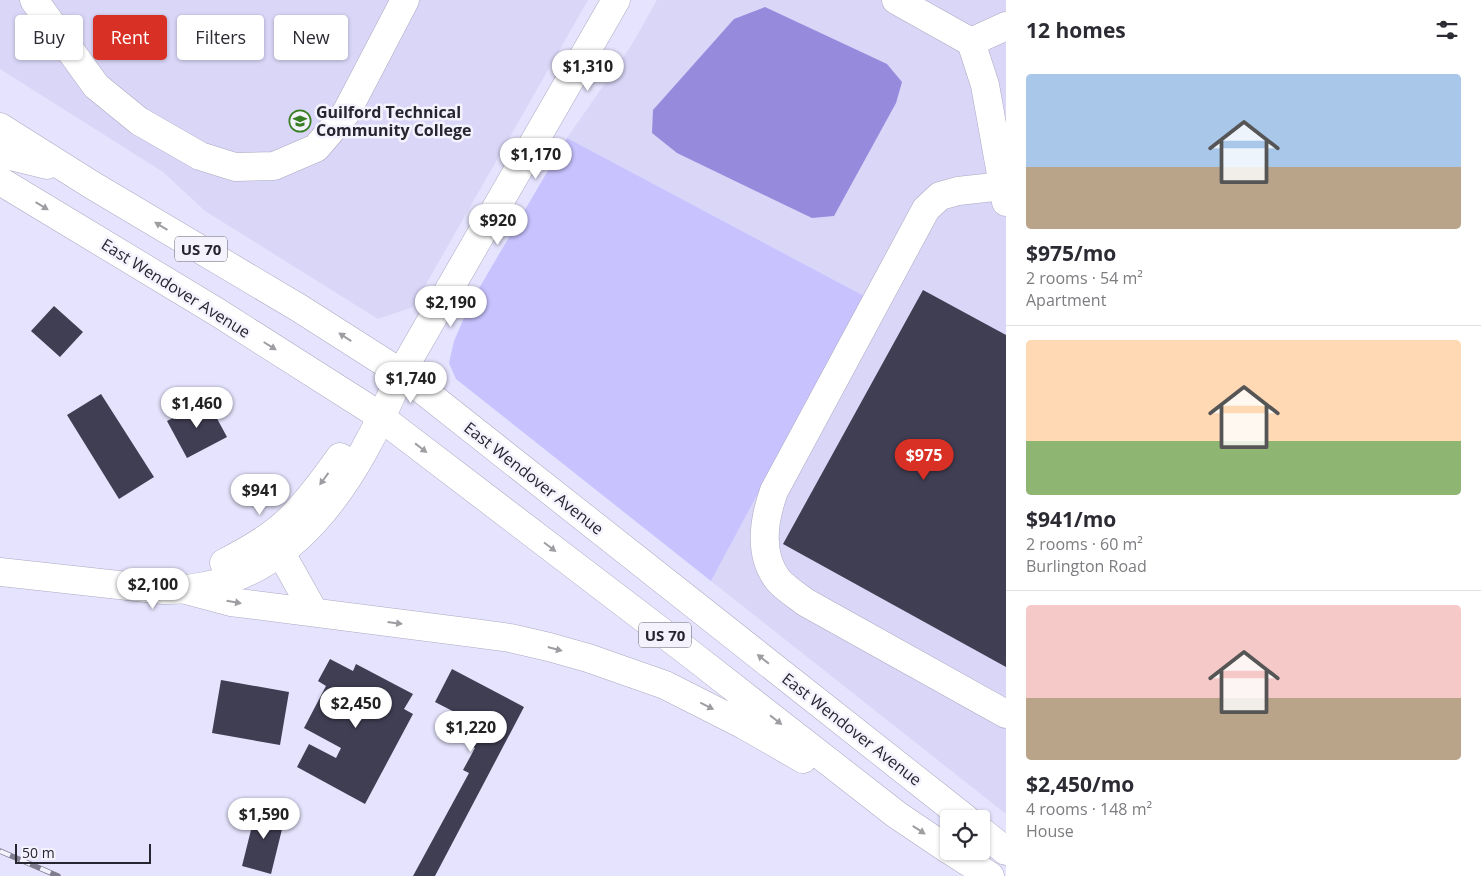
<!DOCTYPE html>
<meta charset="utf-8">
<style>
:root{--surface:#fff;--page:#f2f2f3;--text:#2b2b33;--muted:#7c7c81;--line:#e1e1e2;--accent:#d93025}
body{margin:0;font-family:"Open Sans",sans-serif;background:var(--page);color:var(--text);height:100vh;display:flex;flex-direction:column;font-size:19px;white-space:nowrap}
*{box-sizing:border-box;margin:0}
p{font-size:16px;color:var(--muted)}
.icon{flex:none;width:28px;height:28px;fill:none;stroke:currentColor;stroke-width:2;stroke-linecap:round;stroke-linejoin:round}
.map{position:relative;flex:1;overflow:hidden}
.side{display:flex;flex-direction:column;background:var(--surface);width:475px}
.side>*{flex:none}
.hud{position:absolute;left:15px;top:15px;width:475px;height:45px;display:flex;gap:10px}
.controls{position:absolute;left:940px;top:810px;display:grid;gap:10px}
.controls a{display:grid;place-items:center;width:50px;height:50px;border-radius:5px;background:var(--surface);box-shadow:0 1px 4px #0004;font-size:25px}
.scale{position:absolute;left:15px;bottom:12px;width:136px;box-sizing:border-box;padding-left:5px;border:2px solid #272630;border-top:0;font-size:14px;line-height:18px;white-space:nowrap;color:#272630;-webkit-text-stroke:4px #f3f2fd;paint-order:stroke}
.price{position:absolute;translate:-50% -42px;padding:0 11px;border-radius:18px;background:#fff;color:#222;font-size:16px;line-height:32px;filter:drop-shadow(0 1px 2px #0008)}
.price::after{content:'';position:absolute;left:50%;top:30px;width:15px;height:11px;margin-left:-8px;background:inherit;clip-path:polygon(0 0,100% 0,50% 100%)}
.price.active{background:var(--accent);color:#fff}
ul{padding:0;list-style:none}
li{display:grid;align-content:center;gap:10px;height:265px;padding:0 20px}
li+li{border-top:1px solid var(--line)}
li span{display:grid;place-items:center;height:155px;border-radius:5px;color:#555}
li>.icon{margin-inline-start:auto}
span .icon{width:90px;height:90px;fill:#fffc;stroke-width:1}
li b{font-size:21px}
h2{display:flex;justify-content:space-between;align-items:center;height:60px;padding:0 20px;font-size:21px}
.pill{padding:0 18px;border-radius:5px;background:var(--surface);box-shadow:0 1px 4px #0004;font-size:18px;line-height:45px}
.pill.active{background:var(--accent);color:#fff}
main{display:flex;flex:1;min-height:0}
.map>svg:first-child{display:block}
.built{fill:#d9d6f7}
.green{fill:#c8c2fe}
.water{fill:#968add}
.building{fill:#403e53}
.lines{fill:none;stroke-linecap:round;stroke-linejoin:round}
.minor-casing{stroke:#aba9c1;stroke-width:29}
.major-casing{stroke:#aba9c1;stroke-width:29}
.highway-casing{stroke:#aba9c1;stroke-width:29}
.minor{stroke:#fff;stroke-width:28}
.major{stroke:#fff;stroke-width:28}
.highway{stroke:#fff;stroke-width:28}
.rail-casing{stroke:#7e7c8e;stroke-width:5.5}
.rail{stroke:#f3f2fd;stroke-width:4;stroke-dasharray:11;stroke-linecap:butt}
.oneway{fill:#9e9da2}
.labels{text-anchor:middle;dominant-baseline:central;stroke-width:5;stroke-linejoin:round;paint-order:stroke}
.shield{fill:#f3f2fd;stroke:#64636e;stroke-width:1}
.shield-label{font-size:15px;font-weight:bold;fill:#272630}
.poi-label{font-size:16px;font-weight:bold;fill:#272630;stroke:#f3f2fd;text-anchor:start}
.street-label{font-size:16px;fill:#272630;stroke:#f3f2fd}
</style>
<main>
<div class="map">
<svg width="1006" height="876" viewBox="0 0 1006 876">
<rect width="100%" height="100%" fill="#e5e3fd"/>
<path class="built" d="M0,0H588L413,307L378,319L205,211L163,172L0,69Z
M657,0H1006V814L711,581L864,296L567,138L631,46Z"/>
<path class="green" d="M567,138L864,296L711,581L456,379L449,363L454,341L471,302Z"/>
<path class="water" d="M765,7L887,64L902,82L896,103L834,216L812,218L677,153L652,133L653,110L734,19Z"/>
<path class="building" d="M923,290L1006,335V667L783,544Z
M54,306L83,332L60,357L31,331Z
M101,394L154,477L119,499L67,415Z
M207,400L227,437L187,458L167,421Z
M330,659L353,671L356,664L413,694L404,709L413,714L365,804L297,767L309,744L336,758L341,748L304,728L326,686L318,681Z
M452,669L524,707L435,876H413L469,773L463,770L475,748L457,739L468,719L435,702Z
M221,680L289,692L280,745L212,733Z
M257,806L286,813L271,874L242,866Z"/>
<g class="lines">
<g class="minor-casing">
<path id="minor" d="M34,0L96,86L139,121L200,156L235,167L274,166L316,148L346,113L405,0
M896,0L971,42L1006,26
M971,42L985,85L1006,202
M1003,186L958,191L940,196L926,209L774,491C764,519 758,554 778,580C785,588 796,595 805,602L1006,714
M401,373L616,0
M281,553L314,612"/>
</g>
<g class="major-casing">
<path id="major" d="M224,563C249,550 274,536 294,515C311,497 326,477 340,457
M0,572L164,590C293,591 357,478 401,373"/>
</g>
<g class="highway-casing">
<path id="highway" d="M0,127L92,185L299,308L401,373L966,819
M0,151L6,155L47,165
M0,181L217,312L371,410L692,655L897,815L949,850
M186,590L231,602L466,632L510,638L549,647L588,658L665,685L744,725L803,759
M981,831L1006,851
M951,851L990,876"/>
</g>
<use href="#minor" class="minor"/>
<use href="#major" class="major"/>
<use href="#highway" class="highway"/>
<g class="rail-casing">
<path id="rail" d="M0,851L58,876"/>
</g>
<use href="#rail" class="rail"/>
</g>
<defs><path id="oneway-solid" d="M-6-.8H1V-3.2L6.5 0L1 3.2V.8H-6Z" transform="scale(1.25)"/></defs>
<g class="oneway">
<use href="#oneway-solid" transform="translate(42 206) rotate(31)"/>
<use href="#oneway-solid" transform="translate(161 226) rotate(-149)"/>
<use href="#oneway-solid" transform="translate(345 337) rotate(-147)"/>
<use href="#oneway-solid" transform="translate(270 346) rotate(32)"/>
<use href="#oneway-solid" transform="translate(421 448) rotate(38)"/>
<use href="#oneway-solid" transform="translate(324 479) rotate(126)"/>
<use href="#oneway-solid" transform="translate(550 547) rotate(37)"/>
<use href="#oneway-solid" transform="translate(234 602) rotate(10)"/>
<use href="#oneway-solid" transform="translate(395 623) rotate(7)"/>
<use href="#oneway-solid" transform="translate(555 649) rotate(15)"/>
<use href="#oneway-solid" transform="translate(763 659) rotate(-142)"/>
<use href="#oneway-solid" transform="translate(707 706) rotate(27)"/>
<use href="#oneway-solid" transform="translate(776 720) rotate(38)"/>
<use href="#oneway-solid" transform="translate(919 830) rotate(33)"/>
</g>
<defs>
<g id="university-ring" transform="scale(1.125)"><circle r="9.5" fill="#f3f2fd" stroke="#387e23" stroke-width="1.5"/><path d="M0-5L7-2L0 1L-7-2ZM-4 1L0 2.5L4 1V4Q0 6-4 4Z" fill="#387e23"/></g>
</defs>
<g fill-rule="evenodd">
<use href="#university-ring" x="300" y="121"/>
</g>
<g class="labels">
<g class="shield">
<rect x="175" y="236.5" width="52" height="25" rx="4"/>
<rect x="639" y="622.5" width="52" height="25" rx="4"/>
</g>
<g class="shield-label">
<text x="201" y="249">US 70</text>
<text x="665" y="635">US 70</text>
</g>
<g class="poi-label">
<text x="316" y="112">Guilford Technical<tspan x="316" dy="18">Community College</tspan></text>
</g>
<g class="street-label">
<text transform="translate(176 288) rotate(32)">East Wendover Avenue</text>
<text transform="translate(534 478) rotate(38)">East Wendover Avenue</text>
<text transform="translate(852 729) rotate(38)">East Wendover Avenue</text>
</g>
</g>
</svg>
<div class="controls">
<a><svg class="icon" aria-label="locate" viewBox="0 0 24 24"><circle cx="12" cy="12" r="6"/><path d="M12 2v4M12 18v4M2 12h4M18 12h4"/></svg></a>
</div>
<div class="scale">50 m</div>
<b class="price" style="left:588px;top:92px">$1,310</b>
<b class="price" style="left:536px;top:180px">$1,170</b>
<b class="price" style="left:498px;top:246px">$920</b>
<b class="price" style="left:451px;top:328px">$2,190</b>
<b class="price" style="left:411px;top:404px">$1,740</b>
<b class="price" style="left:197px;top:429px">$1,460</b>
<b class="price active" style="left:924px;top:481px">$975</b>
<b class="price" style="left:260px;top:516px">$941</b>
<b class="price" style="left:153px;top:610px">$2,100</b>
<b class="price" style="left:356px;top:729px">$2,450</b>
<b class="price" style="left:471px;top:753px">$1,220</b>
<b class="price" style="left:264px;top:840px">$1,590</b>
<div class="hud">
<a class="pill">Buy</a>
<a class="pill active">Rent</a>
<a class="pill">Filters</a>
<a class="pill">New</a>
</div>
</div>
<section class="side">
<h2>12 homes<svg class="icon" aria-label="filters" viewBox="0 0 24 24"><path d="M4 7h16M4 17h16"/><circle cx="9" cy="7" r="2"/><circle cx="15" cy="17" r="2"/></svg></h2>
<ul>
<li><span style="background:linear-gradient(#a9c7e8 60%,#b9a48a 0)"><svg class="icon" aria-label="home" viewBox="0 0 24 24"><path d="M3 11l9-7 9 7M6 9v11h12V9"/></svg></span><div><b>$975/mo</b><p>2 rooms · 54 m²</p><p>Apartment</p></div></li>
<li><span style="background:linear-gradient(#ffd9b3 65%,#8fb573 0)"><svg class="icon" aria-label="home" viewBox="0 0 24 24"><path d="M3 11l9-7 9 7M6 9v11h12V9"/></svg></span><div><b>$941/mo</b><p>2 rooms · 60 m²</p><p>Burlington Road</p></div></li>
<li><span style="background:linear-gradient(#f6c9c9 60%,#b9a48a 0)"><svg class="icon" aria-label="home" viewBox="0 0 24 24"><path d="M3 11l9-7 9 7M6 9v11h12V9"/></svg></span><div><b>$2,450/mo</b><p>4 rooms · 148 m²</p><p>House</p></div></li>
</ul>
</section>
</main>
